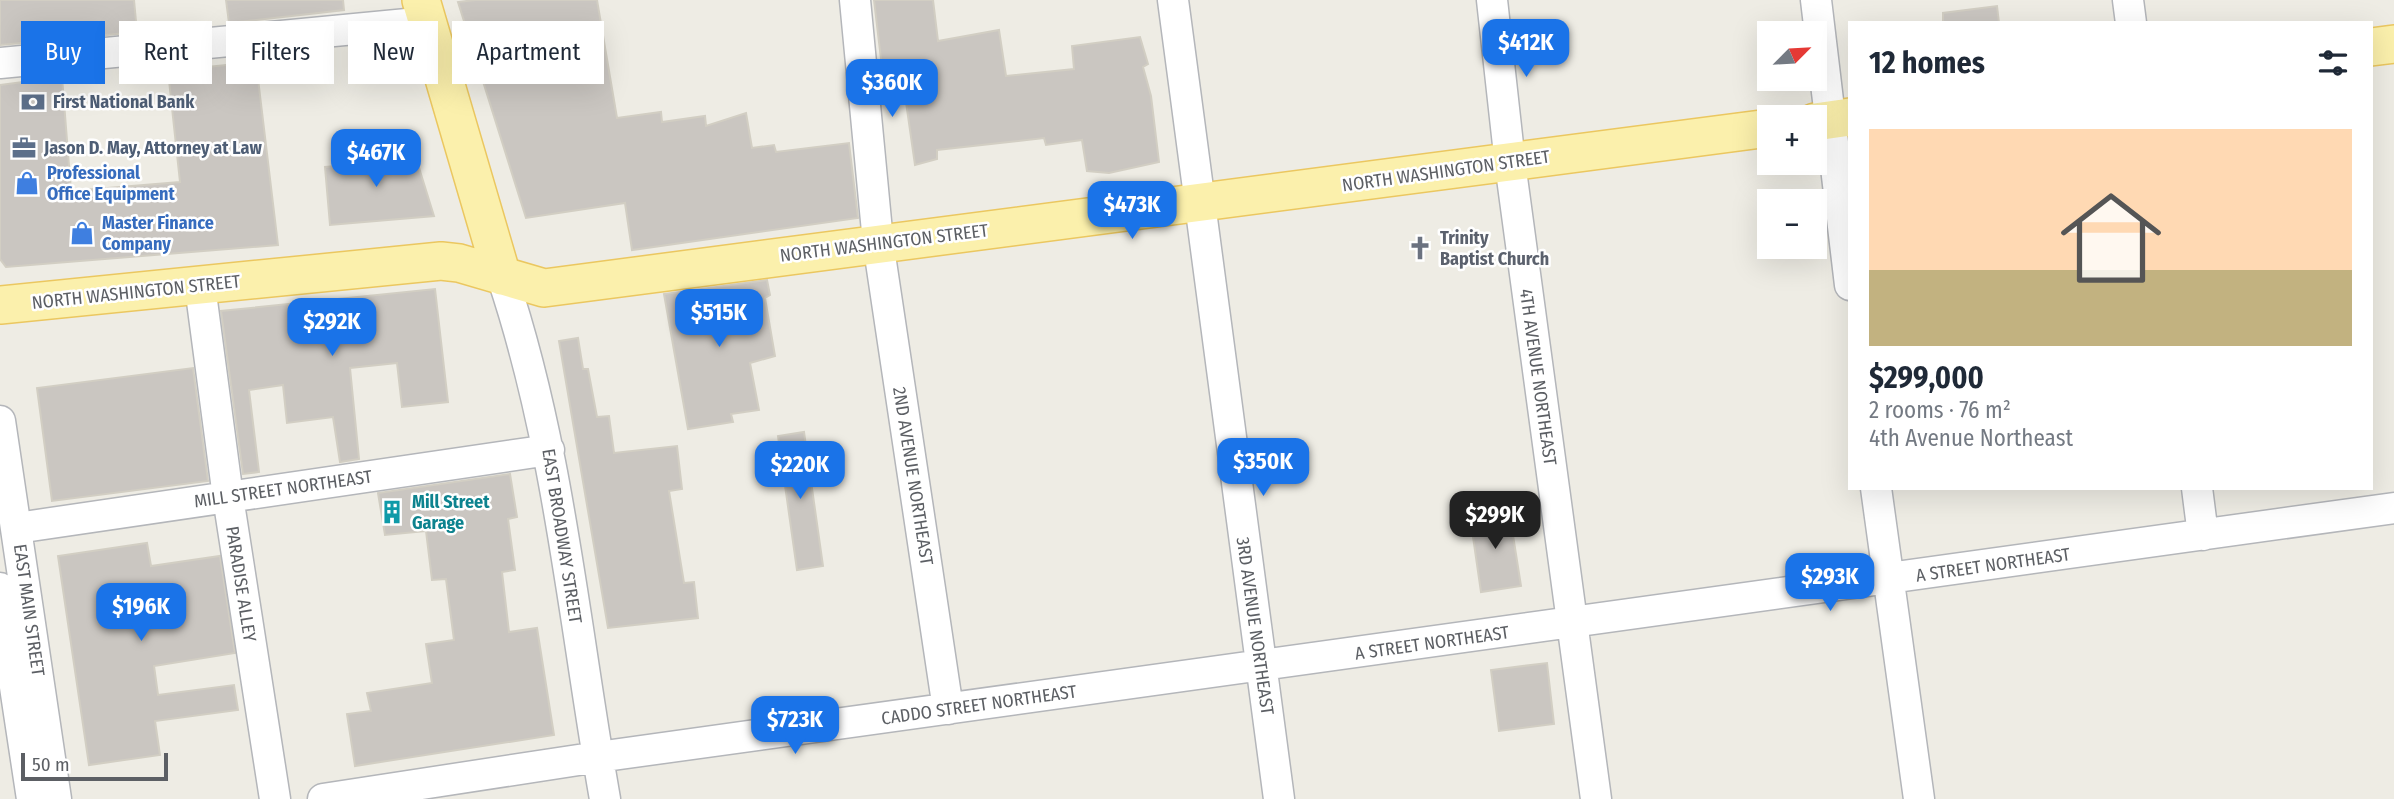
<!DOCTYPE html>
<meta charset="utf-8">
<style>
:root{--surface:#fff;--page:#f6f6f7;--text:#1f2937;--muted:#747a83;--accent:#1a73e8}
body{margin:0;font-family:"Fira Sans Condensed",sans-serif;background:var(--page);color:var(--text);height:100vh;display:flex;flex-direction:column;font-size:26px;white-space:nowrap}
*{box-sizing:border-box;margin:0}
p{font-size:23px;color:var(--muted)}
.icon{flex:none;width:38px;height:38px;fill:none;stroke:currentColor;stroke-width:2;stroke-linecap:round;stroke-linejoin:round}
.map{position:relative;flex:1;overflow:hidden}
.side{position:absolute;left:1848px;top:21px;width:525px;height:469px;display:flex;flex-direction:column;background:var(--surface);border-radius:0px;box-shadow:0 7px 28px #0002}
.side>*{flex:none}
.banner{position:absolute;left:21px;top:21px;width:665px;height:63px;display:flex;gap:14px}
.needle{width:46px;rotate:66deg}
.fabs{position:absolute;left:1757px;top:21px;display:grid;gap:14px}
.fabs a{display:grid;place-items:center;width:70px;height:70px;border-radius:0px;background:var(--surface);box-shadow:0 7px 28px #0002;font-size:35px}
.scale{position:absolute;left:21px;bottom:18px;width:147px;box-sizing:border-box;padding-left:7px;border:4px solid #5c5f64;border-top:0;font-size:19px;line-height:24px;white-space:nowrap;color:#5c5f64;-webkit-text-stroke:5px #fff;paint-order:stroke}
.price{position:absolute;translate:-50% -60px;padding:0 16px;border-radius:14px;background:var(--accent);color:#fff;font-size:23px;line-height:46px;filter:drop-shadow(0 2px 4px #0008)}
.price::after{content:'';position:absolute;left:50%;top:42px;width:21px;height:16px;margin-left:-10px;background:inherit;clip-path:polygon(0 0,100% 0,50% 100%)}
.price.current{background:#222;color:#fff}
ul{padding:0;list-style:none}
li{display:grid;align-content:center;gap:14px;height:371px;padding:0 21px}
li span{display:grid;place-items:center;height:217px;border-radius:0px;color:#555}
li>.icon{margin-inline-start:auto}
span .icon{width:126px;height:126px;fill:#fffc;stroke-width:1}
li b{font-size:30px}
h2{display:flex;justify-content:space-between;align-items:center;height:84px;padding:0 21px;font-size:30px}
.chip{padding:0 24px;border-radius:0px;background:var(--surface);box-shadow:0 7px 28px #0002;font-size:24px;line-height:63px}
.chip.current{background:var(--accent);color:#fff}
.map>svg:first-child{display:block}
.building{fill:#cac6c1;stroke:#d2cec3;stroke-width:2}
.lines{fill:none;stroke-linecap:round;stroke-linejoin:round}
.minor-casing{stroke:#b4b6ba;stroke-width:33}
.major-casing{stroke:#ebc760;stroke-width:40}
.minor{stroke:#fff;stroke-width:30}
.major{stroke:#fbf0ac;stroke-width:37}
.labels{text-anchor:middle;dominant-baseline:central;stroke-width:5;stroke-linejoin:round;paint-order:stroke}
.service-label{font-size:18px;font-weight:bold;fill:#4e5e75;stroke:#fff;text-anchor:start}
.street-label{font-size:18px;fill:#5c5f64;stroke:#fff}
.shop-label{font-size:18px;font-weight:bold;fill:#366cbe;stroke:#fff;text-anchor:start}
.worship-label{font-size:18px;font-weight:bold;fill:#5b616d;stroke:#fff;text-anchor:start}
.culture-label{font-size:18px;font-weight:bold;fill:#0d838f;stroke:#fff;text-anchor:start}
</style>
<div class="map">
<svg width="2394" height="799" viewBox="0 0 2394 799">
<rect width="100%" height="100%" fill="#eeece4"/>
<path class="building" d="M0,0H134L137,32L0,45Z
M226,0H343L344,10L229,23Z
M475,0H597L617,118L661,112L662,122L705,116L706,126L746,113L752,148L774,145L776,152L849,143L858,218L632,250L625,203L526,218L458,2Z
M874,0H933L938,41L999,30L1006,76L1074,69L1072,46L1140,37L1148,64L1143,67L1151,96L1159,162L1109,173L1087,171L1082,140L1046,145L1044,138L937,150V159L915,165L902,74L883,76Z
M1997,6L1999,23H1943V13Z
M256,62L278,245L6,267L0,259V85L62,77L71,191L180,182L168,71Z
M384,147V162L416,158L434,216L330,225L325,167L350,165L348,152Z
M767,280L770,295L765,298L775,356L750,363L759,410L731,414L733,422L688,429L664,294Z
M435,289L448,402L402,407L397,363L350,368L359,459L340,462L333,417L287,423L283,385L249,390L259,472L243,474L221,311Z
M578,338L583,369H588L597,417L609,416L614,453L677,446L682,489L669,491L684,583L694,582L698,618L608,628L559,341Z
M193,368L208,481L52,501L37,388Z
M804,432L823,566L797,570L778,436Z
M510,474L517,517L508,519L515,570L502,572L509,632L537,628L554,735L355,766L347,714L371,711L367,693L432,683L426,644L454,640L446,579L432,580L426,531L385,535L378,493Z
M1509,510L1521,586L1481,592L1470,516Z
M147,543L151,566L220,556L235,653L154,666L158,695L234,685L238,710L155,721L160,755L89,765L58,556Z
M1547,663L1554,724L1499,731L1491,670Z"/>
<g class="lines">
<g class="minor-casing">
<path id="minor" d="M855,0L878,242L948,709
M1173,0L1279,799
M1492,0L1510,163L1596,799
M1816,0L1850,285
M2128,0L2131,23
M0,63L428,22
M502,276C559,445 574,624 605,799
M200,286L228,497L275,799
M0,421L56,799
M1876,488L1919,799
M2197,488L2203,535
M17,528L549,450
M0,588L32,799
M323,799L598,757L2394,508"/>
</g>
<g class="major-casing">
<path id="major" d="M421,0L502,276
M2371,47L2394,44
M1815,122L1850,117
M0,305L441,261L459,263L544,288L1769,128"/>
</g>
<use href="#minor" class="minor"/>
<use href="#major" class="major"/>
</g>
<defs>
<g id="bank-bare" transform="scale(1.89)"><path d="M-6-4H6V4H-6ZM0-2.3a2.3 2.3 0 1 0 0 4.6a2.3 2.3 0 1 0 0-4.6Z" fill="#5c6f8a" stroke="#fff" stroke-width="2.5" paint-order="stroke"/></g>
<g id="office-bare" transform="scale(1.89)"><path d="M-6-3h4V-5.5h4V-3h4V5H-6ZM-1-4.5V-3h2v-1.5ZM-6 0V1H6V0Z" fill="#5c6f8a" stroke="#fff" stroke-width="2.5" paint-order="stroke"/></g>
<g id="shop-bare" transform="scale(1.89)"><path d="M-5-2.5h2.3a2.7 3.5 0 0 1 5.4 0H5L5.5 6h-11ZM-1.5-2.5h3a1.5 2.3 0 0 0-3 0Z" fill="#3f7fe0" stroke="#fff" stroke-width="2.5" paint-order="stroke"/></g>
<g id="church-bare" transform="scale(1.89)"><path d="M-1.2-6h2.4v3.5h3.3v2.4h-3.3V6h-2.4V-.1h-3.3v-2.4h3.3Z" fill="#6b7280" stroke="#fff" stroke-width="2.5" paint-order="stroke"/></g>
<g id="building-bare" transform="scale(1.89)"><path d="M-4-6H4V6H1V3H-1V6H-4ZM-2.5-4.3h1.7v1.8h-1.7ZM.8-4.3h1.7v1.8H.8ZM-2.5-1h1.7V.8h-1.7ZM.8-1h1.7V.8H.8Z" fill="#0f9aa8" stroke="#fff" stroke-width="2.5" paint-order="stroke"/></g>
</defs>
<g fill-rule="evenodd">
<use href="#bank-bare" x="33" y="102"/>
<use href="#office-bare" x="24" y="148"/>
<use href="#shop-bare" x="27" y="183"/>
<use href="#shop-bare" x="82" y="233"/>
<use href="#church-bare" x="1420" y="248"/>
<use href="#building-bare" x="392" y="512"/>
</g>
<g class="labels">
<g class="service-label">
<text x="53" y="102">First National Bank</text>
<text x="44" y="148">Jason D. May, Attorney at Law</text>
</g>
<g class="street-label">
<text transform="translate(1446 171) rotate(-8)">NORTH WASHINGTON STREET</text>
<text transform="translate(884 243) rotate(-7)">NORTH WASHINGTON STREET</text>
<text transform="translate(136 292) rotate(-6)">NORTH WASHINGTON STREET</text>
<text transform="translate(1538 377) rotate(82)">4TH AVENUE NORTHEAST</text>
<text transform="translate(913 476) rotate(81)">2ND AVENUE NORTHEAST</text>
<text transform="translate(283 489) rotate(-8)">MILL STREET NORTHEAST</text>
<text transform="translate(562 536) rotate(81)">EAST BROADWAY STREET</text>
<text transform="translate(1993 565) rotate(-8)">A STREET NORTHEAST</text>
<text transform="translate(241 584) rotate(81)">PARADISE ALLEY</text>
<text transform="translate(29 610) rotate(82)">EAST MAIN STREET</text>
<text transform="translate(1255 626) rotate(82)">3RD AVENUE NORTHEAST</text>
<text transform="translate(1432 643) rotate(-8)">A STREET NORTHEAST</text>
<text transform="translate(979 705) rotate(-8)">CADDO STREET NORTHEAST</text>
</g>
<g class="shop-label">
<text x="47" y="173">Professional<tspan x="47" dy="21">Office Equipment</tspan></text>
<text x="102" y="223">Master Finance<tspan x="102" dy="21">Company</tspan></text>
</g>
<g class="worship-label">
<text x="1440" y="238">Trinity<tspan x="1440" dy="21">Baptist Church</tspan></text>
</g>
<g class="culture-label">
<text x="412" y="502">Mill Street<tspan x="412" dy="21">Garage</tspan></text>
</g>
</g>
</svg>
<div class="fabs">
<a><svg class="needle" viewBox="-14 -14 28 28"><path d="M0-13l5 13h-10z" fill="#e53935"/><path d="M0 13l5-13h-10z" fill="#747a83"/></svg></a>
<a>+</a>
<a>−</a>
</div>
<div class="scale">50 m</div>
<b class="price" style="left:1526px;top:79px">$412K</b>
<b class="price" style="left:892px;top:119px">$360K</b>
<b class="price" style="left:376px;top:189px">$467K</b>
<b class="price" style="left:1132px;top:241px">$473K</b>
<b class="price" style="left:719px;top:349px">$515K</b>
<b class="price" style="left:332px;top:358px">$292K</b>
<b class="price" style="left:1263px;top:498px">$350K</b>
<b class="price" style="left:800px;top:501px">$220K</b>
<b class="price current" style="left:1495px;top:551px">$299K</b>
<b class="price" style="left:1830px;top:613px">$293K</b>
<b class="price" style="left:141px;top:643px">$196K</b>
<b class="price" style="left:795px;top:756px">$723K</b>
<div class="banner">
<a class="chip current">Buy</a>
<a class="chip">Rent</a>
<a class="chip">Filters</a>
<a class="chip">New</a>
<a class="chip">Apartment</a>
</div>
<section class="side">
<h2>12 homes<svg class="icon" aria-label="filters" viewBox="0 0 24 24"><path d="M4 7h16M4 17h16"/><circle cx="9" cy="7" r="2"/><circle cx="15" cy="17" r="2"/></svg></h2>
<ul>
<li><span style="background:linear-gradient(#ffd9b3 65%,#c2b280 0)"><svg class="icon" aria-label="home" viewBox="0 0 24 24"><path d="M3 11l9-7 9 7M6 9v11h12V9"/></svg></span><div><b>$299,000</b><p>2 rooms · 76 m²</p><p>4th Avenue Northeast</p></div></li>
</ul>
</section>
</div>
